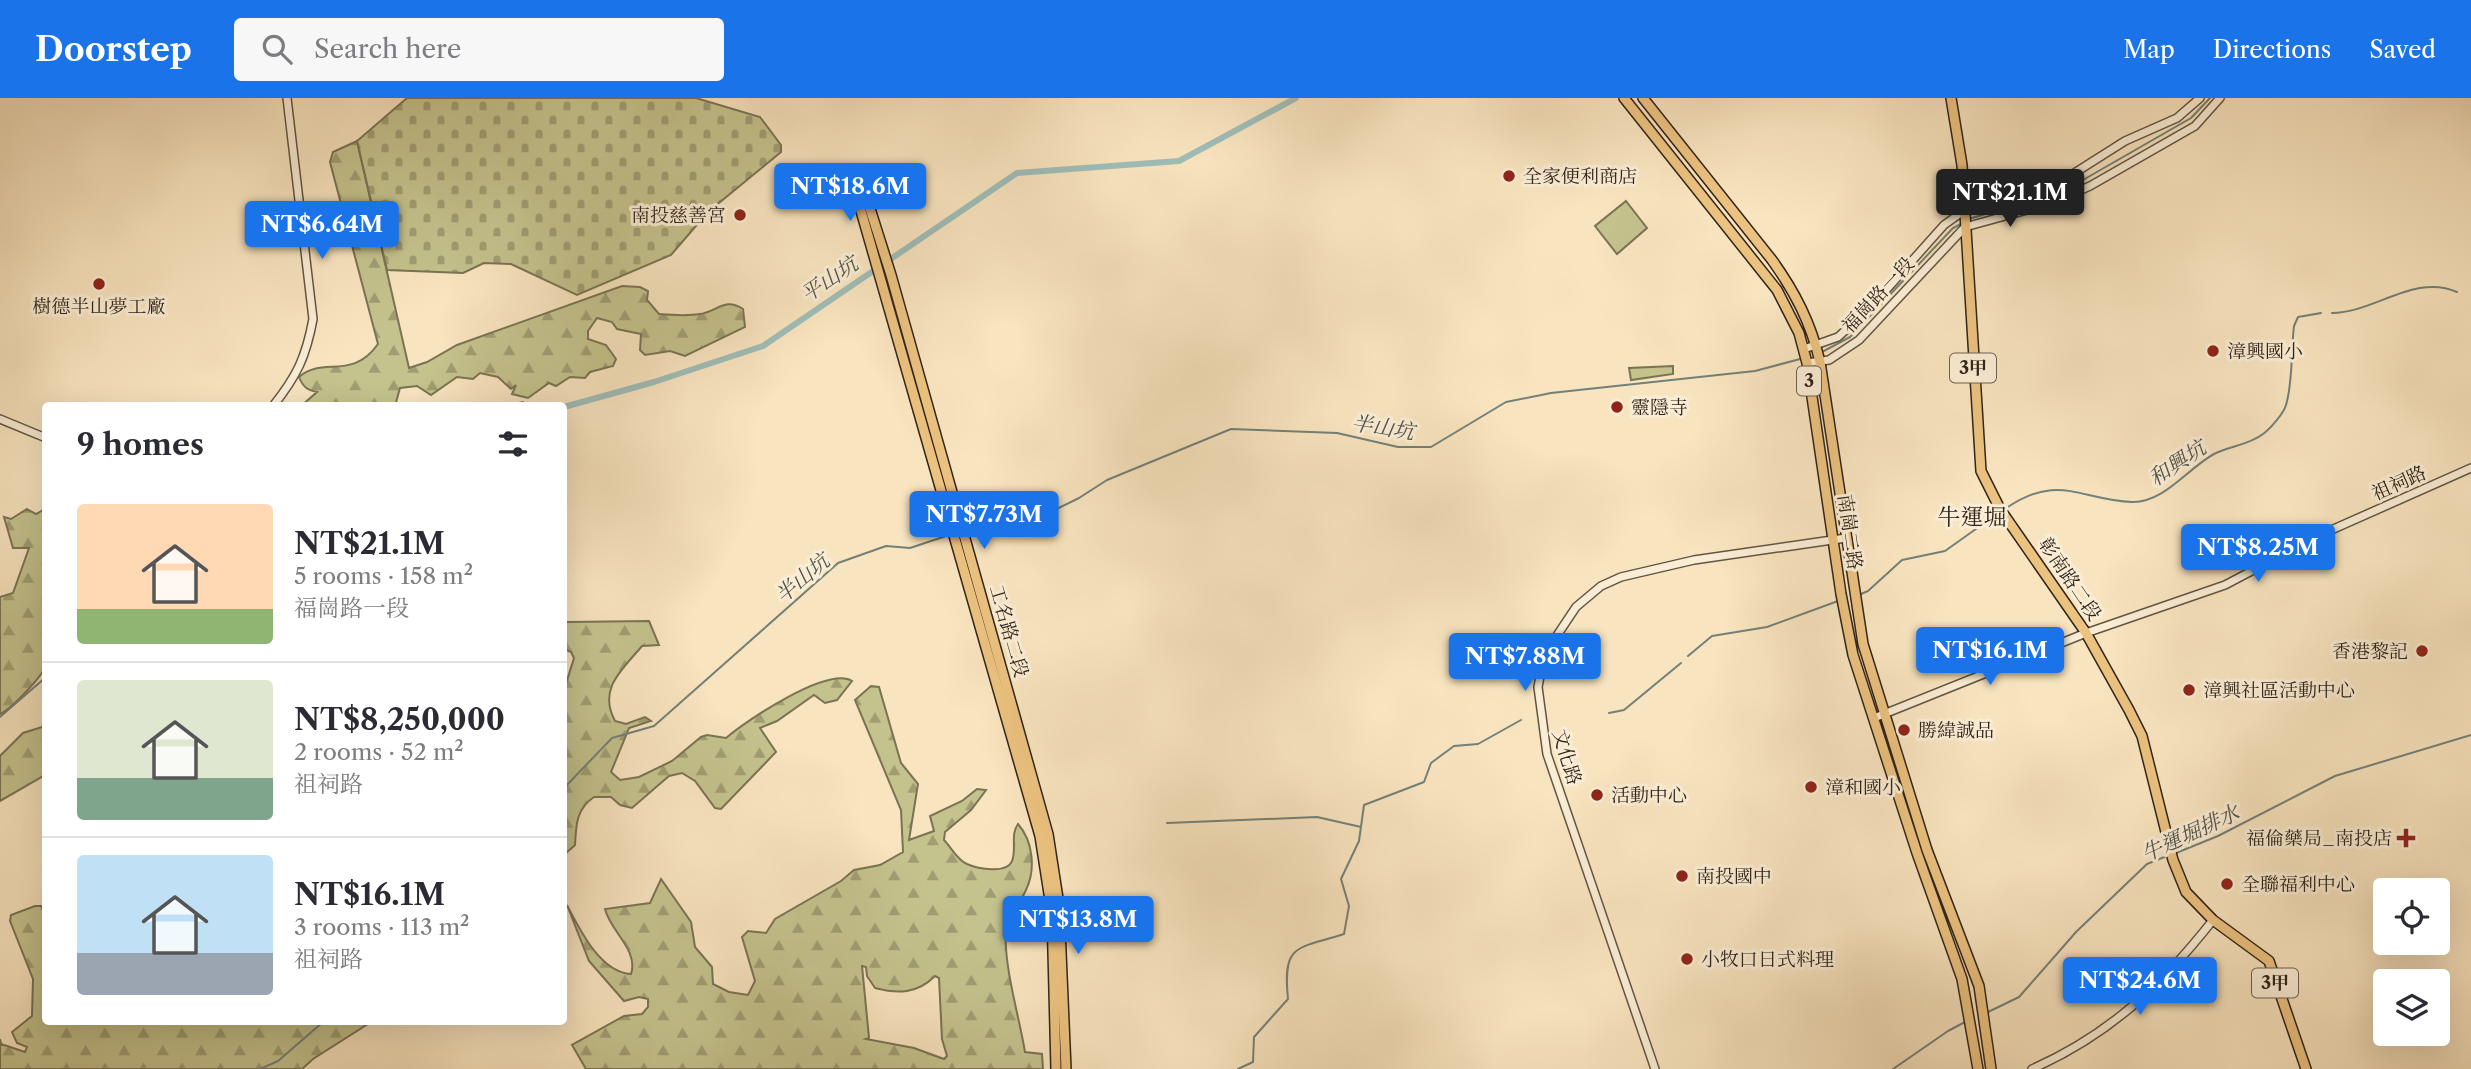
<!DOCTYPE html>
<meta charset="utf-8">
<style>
:root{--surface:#fff;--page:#f7f7f7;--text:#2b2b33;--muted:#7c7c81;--line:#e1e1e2;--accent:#1a73e8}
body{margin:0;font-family:"Libre Caslon Text","Noto Serif TC",serif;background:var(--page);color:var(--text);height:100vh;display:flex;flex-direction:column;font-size:26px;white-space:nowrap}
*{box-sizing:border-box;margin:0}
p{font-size:23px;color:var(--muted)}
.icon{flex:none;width:38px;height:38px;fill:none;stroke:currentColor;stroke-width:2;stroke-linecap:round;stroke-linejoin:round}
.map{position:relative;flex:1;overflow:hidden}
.sheet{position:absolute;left:42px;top:304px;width:525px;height:623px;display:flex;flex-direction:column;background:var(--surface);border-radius:7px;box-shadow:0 7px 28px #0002}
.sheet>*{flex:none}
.tools{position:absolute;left:2373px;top:780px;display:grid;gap:14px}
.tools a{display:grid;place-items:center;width:77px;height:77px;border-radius:7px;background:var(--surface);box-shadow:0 7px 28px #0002;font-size:35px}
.price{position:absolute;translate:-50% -60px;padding:0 16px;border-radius:7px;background:var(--accent);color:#fff;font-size:23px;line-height:46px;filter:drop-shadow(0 2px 4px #0008)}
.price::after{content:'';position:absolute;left:50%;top:42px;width:21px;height:16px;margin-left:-10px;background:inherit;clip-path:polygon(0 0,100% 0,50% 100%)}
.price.current{background:#222;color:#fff}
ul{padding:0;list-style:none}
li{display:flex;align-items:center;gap:21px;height:175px;padding:0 35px}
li+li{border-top:2px solid var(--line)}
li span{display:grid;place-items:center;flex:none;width:196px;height:140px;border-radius:7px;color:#555}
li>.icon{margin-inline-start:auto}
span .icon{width:84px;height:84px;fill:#fffc;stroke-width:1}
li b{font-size:30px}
h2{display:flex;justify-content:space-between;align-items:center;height:84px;padding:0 35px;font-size:30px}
header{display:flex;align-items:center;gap:42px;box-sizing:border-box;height:98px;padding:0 35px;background:var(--accent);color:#fff}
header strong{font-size:33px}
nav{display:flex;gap:38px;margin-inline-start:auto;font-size:24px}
.search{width:490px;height:63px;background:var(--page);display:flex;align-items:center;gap:18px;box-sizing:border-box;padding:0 24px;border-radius:7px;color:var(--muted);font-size:26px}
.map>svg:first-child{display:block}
.green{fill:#c4c28d;stroke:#7a7354;stroke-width:2}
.forest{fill:url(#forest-firs);stroke:#7a7354;stroke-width:2;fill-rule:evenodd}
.cemetery{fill:url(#cemetery-stones);stroke:#7a7354;stroke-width:2}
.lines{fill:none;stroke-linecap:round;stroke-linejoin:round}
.stream{stroke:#738079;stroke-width:2}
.canal{stroke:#9fbdb8;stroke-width:6}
.minor-casing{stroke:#625443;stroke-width:10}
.major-casing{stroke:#30241a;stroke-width:12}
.minor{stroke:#faedd5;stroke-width:7}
.major{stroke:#ecc280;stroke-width:9}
.poi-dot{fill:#8f2418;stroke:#faedd5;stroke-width:2.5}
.labels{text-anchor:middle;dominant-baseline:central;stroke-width:6;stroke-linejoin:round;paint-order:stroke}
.shield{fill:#faedd5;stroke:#6d6052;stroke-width:2}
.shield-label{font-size:18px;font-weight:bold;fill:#30241a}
.poi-label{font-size:19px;fill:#30241a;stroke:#faedd5;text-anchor:start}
.street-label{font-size:19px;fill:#30241a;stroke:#faedd5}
.water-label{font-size:21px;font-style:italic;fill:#515249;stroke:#faedd5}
.quarter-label{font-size:23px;fill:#30241a;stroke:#faedd5}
</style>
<header>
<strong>Doorstep</strong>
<div class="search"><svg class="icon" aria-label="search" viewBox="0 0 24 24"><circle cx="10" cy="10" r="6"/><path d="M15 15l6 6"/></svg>Search here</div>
<nav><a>Map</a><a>Directions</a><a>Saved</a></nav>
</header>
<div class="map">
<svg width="2471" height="971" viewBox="0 0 2471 971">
<defs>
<pattern id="forest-firs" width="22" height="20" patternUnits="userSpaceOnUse" patternTransform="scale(1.75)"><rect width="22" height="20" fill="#c4c28d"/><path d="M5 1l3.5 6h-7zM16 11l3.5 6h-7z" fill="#a09d72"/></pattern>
<pattern id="cemetery-stones" width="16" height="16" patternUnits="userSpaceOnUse" patternTransform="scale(1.75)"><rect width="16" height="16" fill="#c4c28d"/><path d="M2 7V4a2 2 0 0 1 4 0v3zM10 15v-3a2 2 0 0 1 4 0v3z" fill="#a09d72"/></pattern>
</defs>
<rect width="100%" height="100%" fill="#f8e4bf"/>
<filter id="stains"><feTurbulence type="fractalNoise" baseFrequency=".00286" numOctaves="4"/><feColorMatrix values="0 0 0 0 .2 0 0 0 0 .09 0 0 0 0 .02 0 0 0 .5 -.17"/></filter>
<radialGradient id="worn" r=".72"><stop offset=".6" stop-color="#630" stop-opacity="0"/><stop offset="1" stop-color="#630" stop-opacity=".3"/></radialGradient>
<path class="green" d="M1626,103L1647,130L1617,156L1595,128Z
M1673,268V276L1631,282L1629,270Z"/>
<path class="forest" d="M357,43L409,270L427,264L457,247L622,188L640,189L648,193L647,202L659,216C671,217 688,218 700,216C718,213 725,199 743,211L745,229L685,258L670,253L645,257L640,252L641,236L617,231L612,224L597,220L588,233V241L606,247L616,261L613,268L590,274L585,280L570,279L556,288L549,285L528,300L512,296L516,287L511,291L498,279L480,275L473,281L457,279L431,297L417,288L400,290L395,308H301L317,294C307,292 303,289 299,279C323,258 352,283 378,246L330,64L333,54Z
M27,411L36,416L45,411V569C42,578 12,611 0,616V499L13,495L29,450H13L4,419L11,421Z
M649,523L659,547L642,548C624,570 597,590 615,623L626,626L645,619L651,623L629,630L611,674L620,682L639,679L672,663L701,639L707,637L726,640C747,622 828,568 852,583L837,602L825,605L814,597L777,623L760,630L776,654L721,711L715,710L695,683L682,675L669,678L632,710L620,707L611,699H594C576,711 576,728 575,747L564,757V592L574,560L571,554L564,551V528L567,524Z
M871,588L879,589L901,665L918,686L909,742L934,733L930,718L962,703L977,691L986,692L971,712L945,734L944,742C951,749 958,763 967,766C978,771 1007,776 1012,763C1017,750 1010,737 1018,726C1033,743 1036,771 1026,792C1020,806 1008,814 1006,830C1003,867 1019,917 1025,954L1042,956L1043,971H586L572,947L624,918L642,916L648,909V901L639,899L624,903L589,863L567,807C580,832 600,874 631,876C639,852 610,833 605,811L650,805L661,781L691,824L695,849L712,869L713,886L729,894L748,897L755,883L742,839L748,833L766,835L775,821L841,783L854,772L880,767L903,754L901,712L855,602ZM862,868L866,869L867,878L875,890C898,896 917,896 935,878L939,880L942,941L947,958L944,961L914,950L866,941L869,940Z
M45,628V677L0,703V658L23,635Z
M35,808H41L45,817L46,924H371L313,961L302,971H0V941L1,946L25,954L27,949L17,945L12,934L32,918L33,881L10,823L11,817Z"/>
<path class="cemetery" d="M407,0H696L760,19L781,47V54L708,114L671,157L577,197L511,166L484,165L463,175L387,172L357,43Z"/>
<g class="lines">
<path class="stream" d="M1969,121L2069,90L2191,20L2210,0
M2332,215C2374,215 2415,175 2457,194
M1822,254L1850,239L1953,130L1961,126
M506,308L523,304L528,308
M2005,411C2058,374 2080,402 2132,404C2164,405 2188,370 2214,356C2230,348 2249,347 2263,336C2270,331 2284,315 2286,307C2293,284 2291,252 2294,228L2298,219L2321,215
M967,431H1016L1079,400L1107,382L1231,331L1337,335L1398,349H1431L1506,304L1551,295L1755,273L1804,260
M1861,496L1868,493L1902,462L1945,453L1997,416
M1688,558L1712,538L1767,529L1838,503
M1609,615L1624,612L1681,565
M0,619L46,579
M564,690L612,640L654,628L838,465L886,448L910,450L949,437
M1167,725L1317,719L1361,729
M2176,755L2218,738L2335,678L2471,637
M1986,915L2019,899L2076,834L2147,766L2167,758
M260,971L278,963L323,924
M1238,971L1253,964L1254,939L1288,901C1282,844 1298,851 1344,836L1349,808L1341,781L1359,743L1364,707L1424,684L1431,665L1454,648L1478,646L1521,622
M1893,971L1948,933L1965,924"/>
<path class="canal" d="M564,309L654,284L763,248L1017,75L1179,63L1296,0"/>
<g class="minor-casing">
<path id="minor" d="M1804,251L1838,239L1870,210L1944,127L1965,112L2065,81L2125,43L2177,20L2200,0
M1807,265L1829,262L1859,242L1965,129L2052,105L2090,88L2195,28L2220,0
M273,308C297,278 306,259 313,221L287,0
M0,321L46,340
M1874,620L2086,535L2225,487L2320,437L2471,370
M1655,971L1547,656L1538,589L1544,557L1576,509L1601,488L1621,479L1694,462L1846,440
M2032,971C2109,937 2161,888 2213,822"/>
</g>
<g class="major-casing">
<path id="major" d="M1624,0L1777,192L1799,235L1807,265L1841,496L1853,557L1917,755L1962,881L1978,971
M1643,0L1772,162C1795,194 1811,225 1820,264L1863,546L1927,752L1979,888L1991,971
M1951,0L1962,67L1981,373L2000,411L2086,535L2129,612L2142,638L2173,762L2186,794L2213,822L2269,863L2306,971
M861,82L891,177L1048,736L1059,807L1066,971
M853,85L1040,738L1052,815L1056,971"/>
</g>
<use href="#minor" class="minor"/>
<use href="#major" class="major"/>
</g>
<g class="poi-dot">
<circle cx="1509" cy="78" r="7"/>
<circle cx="740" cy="117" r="7"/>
<circle cx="99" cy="186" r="7"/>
<circle cx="2213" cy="253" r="7"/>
<circle cx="1617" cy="309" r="7"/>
<circle cx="2422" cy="553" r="7"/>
<circle cx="2189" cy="592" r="7"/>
<circle cx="1904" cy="632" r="7"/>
<circle cx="1811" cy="689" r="7"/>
<circle cx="1597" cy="697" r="7"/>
<path d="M2402.5 729.5h7v7h7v7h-7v7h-7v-7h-7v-7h7z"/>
<circle cx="1682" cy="778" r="7"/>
<circle cx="2227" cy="786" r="7"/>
<circle cx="1687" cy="861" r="7"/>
</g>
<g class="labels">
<g class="shield">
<rect x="1950" y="255.5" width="46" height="29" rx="5"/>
<rect x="1797" y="268.5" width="24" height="29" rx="5"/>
<rect x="2252" y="870.5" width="46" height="29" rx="5"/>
</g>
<g class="shield-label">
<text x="1973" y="270">3甲</text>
<text x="1809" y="283">3</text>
<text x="2275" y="885">3甲</text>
</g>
<g class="poi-label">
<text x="1523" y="78">全家便利商店</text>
<text x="726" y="117" text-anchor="end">南投慈善宮</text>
<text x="99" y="208" text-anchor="middle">樹德半山夢工廠</text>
<text x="2227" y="253">漳興國小</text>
<text x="1631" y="309">靈隱寺</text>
<text x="2408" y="553" text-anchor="end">香港黎記</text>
<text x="2203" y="592">漳興社區活動中心</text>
<text x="1918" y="632">勝緯誠品</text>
<text x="1825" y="689">漳和國小</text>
<text x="1611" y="697">活動中心</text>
<text x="2392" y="740" text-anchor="end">福倫藥局_南投店</text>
<text x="1696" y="778">南投國中</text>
<text x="2241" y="786">全聯福利中心</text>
<text x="1701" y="861">小牧口日式料理</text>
</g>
<g class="street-label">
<text transform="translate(1878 197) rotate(-47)">福崗路一段</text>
<text transform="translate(2399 385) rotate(-24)">祖祠路</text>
<text transform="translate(1850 434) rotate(82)">南崗二路</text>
<text transform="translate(2070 481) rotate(56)">彰南路二段</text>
<text transform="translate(1009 533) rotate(74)">工名路二段</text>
<text transform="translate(1567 659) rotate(73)">文化路</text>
</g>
<g class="water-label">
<text transform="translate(829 181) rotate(-34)">平山坑</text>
<text transform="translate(1383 329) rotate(9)">半山坑</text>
<text transform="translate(2177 365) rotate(-34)">和興坑</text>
<text transform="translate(802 480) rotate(-40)">半山坑</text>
<text transform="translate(2190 735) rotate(-25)">牛運堀排水</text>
</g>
<g class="quarter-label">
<text x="1972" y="419">牛運堀</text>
</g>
</g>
<rect width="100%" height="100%" filter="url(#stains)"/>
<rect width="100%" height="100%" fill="url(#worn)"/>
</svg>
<div class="tools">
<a><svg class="icon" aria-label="locate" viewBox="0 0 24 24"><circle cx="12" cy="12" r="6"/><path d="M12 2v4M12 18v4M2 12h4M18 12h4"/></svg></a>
<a><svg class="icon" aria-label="layers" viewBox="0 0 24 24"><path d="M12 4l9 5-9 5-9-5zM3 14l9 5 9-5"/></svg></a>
</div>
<b class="price" style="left:850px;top:125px">NT$18.6M</b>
<b class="price current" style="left:2010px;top:131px">NT$21.1M</b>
<b class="price" style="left:322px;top:163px">NT$6.64M</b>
<b class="price" style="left:984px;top:453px">NT$7.73M</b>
<b class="price" style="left:2258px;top:486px">NT$8.25M</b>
<b class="price" style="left:1990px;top:589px">NT$16.1M</b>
<b class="price" style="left:1525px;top:595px">NT$7.88M</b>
<b class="price" style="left:1078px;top:858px">NT$13.8M</b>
<b class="price" style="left:2140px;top:919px">NT$24.6M</b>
<section class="sheet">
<h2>9 homes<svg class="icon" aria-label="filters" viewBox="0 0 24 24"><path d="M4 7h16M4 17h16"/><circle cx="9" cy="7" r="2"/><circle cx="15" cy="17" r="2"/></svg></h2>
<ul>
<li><span style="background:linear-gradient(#ffd9b3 75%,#8fb573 0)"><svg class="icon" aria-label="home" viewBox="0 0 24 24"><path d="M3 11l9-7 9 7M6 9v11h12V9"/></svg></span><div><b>NT$21.1M</b><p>5 rooms · 158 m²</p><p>福崗路一段</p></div></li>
<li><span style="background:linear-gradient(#dfe7d0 70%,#7fa58c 0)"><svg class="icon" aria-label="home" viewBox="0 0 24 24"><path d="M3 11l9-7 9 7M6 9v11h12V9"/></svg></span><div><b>NT$8,250,000</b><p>2 rooms · 52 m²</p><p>祖祠路</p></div></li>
<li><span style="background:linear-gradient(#bfe0f5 70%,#9aa5b1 0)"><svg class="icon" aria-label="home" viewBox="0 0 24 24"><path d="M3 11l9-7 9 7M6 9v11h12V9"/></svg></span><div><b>NT$16.1M</b><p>3 rooms · 113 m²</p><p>祖祠路</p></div></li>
</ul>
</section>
</div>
